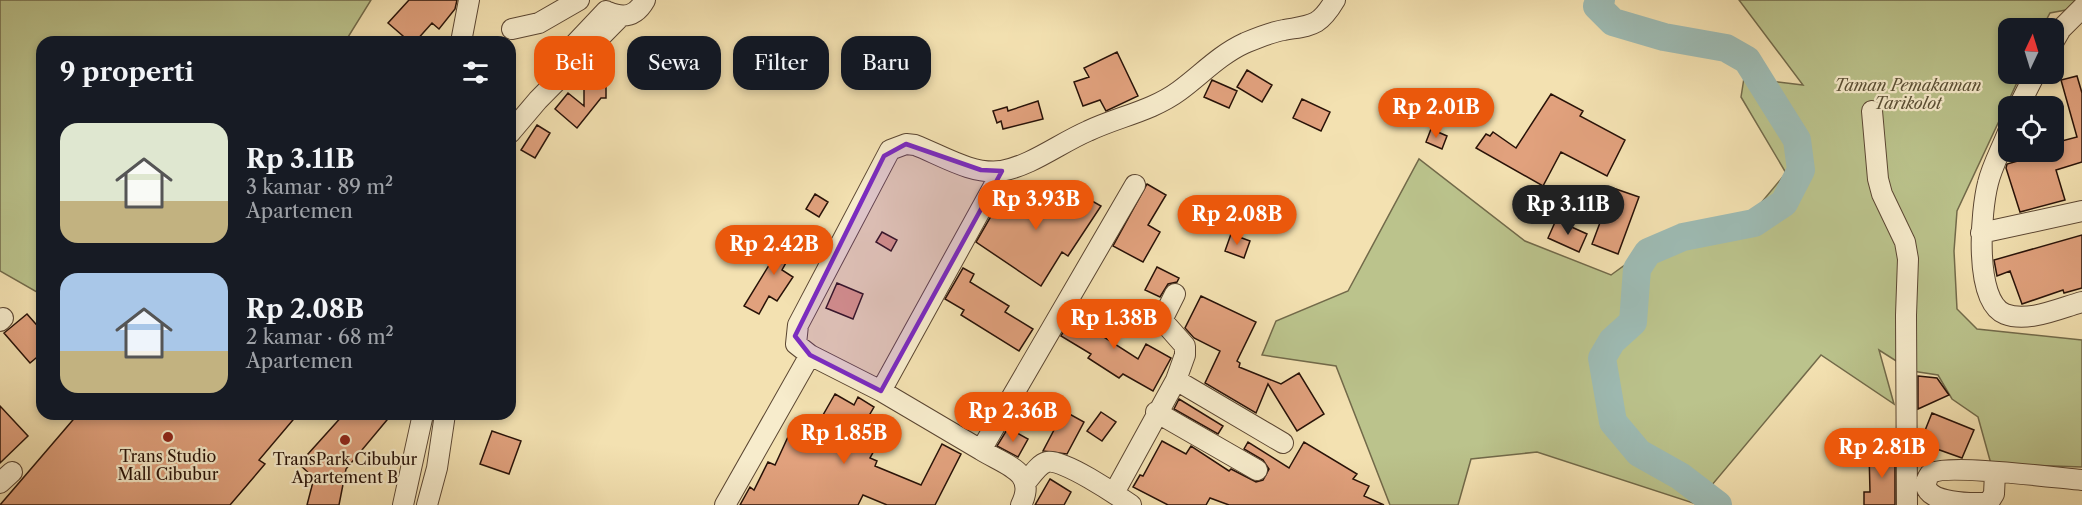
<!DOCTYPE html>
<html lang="id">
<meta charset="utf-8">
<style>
:root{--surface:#171b24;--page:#20242c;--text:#f1f3f6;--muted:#9ea1a6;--accent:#ea580c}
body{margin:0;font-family:"Libre Caslon Text",serif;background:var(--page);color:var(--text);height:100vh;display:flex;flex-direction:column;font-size:22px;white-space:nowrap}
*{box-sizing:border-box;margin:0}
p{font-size:20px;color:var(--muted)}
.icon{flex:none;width:33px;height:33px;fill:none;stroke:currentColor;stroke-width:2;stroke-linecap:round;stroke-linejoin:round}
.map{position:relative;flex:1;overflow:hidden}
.sheet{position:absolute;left:36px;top:36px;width:480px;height:384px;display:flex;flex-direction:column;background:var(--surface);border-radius:18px;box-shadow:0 3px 9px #0003}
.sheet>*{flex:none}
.top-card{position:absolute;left:534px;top:36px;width:570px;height:54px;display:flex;gap:12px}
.needle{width:39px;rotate:4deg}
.tools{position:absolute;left:1998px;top:18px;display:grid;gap:12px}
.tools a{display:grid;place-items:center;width:66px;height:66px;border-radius:12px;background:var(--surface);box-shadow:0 3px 9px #0003;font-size:30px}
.price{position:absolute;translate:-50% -51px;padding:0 14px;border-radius:21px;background:var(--accent);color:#fff;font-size:20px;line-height:39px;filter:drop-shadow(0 2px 3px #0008)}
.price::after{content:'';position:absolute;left:50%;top:36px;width:18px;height:14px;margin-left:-9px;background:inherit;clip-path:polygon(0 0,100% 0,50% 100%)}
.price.on{background:#222;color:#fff}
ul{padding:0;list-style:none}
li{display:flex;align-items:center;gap:18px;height:150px;padding:0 24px}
li span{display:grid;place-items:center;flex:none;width:168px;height:120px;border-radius:18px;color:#555}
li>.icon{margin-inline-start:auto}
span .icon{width:72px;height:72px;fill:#fffc;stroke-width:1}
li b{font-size:26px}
h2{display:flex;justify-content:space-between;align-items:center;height:72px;padding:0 24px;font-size:26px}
.chip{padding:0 21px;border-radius:18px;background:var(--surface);box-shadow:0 3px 9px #0003;font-size:21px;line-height:54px}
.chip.on{background:var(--accent);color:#fff}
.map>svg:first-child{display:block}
.green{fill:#bbc38c;stroke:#726a4a;stroke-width:1.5}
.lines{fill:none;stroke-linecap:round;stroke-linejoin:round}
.river{stroke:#9ebcb5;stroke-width:28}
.building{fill:#e1a17d;stroke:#281208;stroke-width:1.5}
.minor-casing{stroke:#5b4632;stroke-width:22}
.minor{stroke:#f7eccc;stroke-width:20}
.marked{fill:#7b2cbf;fill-opacity:0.2;stroke:#7b2cbf;stroke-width:4.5;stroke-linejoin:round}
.poi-dot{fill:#8f2418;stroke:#f7eccc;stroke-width:2}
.labels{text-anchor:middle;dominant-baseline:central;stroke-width:4.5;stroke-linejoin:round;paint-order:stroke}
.park-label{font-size:16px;font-style:italic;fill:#5b5036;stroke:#f7eccc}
.poi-label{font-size:16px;fill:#281208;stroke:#f7eccc}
</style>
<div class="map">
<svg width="2082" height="505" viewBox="0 0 2082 505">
<rect width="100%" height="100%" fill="#f3e1b1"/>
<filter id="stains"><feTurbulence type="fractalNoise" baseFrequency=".00333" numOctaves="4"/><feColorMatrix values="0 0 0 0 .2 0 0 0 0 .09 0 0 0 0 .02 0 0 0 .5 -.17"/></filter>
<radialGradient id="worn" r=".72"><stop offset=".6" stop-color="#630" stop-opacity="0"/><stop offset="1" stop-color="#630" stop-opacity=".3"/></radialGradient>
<path class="green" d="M0,0H371L345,42H42V295L0,271Z
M1739,0H2082V7L2050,13L2042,28H2008V74H2021L1957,211L1954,251L1957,309L1977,329L2082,340V467L1991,464L1978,417L1952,399L1938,375L1912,371L1879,350L1894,404L1821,355L1696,504L1537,452L1471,459L1458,505H1390L1336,366L1262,355L1276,321L1348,291L1419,159L1525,241L1611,275L1673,230L1746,221L1786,173L1741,97L1744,78L1803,85Z"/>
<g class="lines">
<path class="river" d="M1601,0L1597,6L1613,22L1664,37L1726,48L1747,60L1797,140L1801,170L1784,203L1754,223L1683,237L1648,252L1637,269L1633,322L1612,341L1602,358L1613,422L1639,453L1680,476L1718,505"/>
</g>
<path class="building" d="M409,0H457L455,9L439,29L432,23L415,42H410L388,23Z
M1117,52L1138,96L1106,111L1100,100L1083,106L1074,82L1089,77L1084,68Z
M1247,70L1272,85L1262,102L1237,87Z
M2077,76L2082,93V162L2056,170L2065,200L2020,212L2006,168L2007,164L2018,161L2017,155L2054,152V143L2077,137L2061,80Z
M1212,80L1237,91L1229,108L1204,97Z
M584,83H606V98H601L577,128L555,109L568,93L584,106Z
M1551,94L1583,111L1580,116L1625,140L1607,176L1561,152L1543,186L1476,148L1486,134L1490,136L1493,132L1516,148Z
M1302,99L1330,112L1321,131L1293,118Z
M1038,101L1043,119L1003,129L1001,121L997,123L993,111L1007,107L1008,111Z
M537,125L550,133L535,158L521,150Z
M1431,129L1447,136L1442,149L1426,142Z
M1147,184L1166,195L1148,225L1160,232L1143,262L1113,246Z
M1009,185L1052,210L1055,206L1059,208L1071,189L1101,206L1068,256L1062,252L1041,286L976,242Z
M1613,188L1639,197L1618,254L1592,244Z
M815,194L828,202L819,217L806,209Z
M1556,220L1587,234L1579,252L1548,238Z
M794,229L802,234L782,270L793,277L777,301L769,296L759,314L744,306L790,231Z
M882,232L897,240L891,251L876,242Z
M1231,234L1250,241L1244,258L1225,251Z
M2082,235V288L2064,293L2063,290L2022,304L2010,271L1997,276L1994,260Z
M1157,267L1179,278L1177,282L1168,284L1160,297L1145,290Z
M963,268L974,274L970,282L1009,306L1005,312L1033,329L1019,351L961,315L964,310L945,299Z
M837,283L863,294L853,319L826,308Z
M1201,296L1256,322L1237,361L1240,363L1239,367L1281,384L1299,373L1324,414L1297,431L1268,384L1256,413L1205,383L1220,351L1194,338L1185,328Z
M1080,303L1105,317L1096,332L1138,359L1146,344L1171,358L1153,391L1123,374L1119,378L1088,358L1091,354L1061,336Z
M27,314L42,331V353L30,363L4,333Z
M1918,376L1937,378L1949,395L1918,409Z
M835,394L854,405L858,397L874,407L870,414L889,424L870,458L877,461L875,466L921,485L942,444L961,454L935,505H887L863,495L858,505H740L750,487L754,490L768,462L775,465L793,426L811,436Z
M1179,399L1223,426L1218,434L1174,409Z
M0,406L28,436L0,463Z
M1064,411L1084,422L1067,454L1043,451Z
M1101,412L1116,422L1102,441L1087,431Z
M1932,413L1974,430L1962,458L1920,443Z
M78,414H298L259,460L265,464L230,505H0Z
M344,414H392L346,469L339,505H307L314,478L299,464Z
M1008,428L1028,439L1018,457L997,446Z
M492,431L521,441L509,474L480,464Z
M1162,441L1186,454L1191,446L1229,471L1231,469L1256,482L1263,480L1269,469L1263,460L1244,449L1248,442L1289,468L1304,442L1357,474L1353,479L1369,486L1364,496L1384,505H1229L1210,498L1206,505H1168L1133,487L1140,475L1143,476Z
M1895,451V505H1864V492H1870L1869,452Z
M1050,479L1071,492L1064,505H1035Z"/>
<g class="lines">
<g class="minor-casing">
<path id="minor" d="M608,12C625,19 636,16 645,0
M512,29L539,23L579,0
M2054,41L2061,29L2082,8
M461,42L469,0
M571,48L606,11
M2019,106L2035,74
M1872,111L1878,179L1882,194L1905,242L1908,259L1906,315L1907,505
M2008,132C2002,148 1992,166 1988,183C1981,210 1973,301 2005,314C2028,323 2060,308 2082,302
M510,133L538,100L620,17
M1135,185L981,450L881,391L810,355L796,344L798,325L890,150L906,144L915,145C941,155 972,175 1001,171C1031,166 1060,143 1088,131C1117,117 1152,111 1179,91C1201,75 1219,55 1245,43C1257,38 1271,32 1284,30C1312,25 1319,27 1335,0
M1981,233L2082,211
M1175,294L1162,320L1185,346V355L1176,380
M0,321L3,318
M881,391L1002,171
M1156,412L1257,470
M981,450C1005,465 1038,472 1021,505
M1995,473L1994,494L1989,502C1972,505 1910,503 1930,474C1944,463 2058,478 2082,480
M1027,481C1032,475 1039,464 1047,462C1062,458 1117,495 1131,505
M0,483L12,472
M1114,493L1176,380L1283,443
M403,505L423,414
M427,505L437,468L445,414
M725,505L810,355"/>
</g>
<use href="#minor" class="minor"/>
</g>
<path class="marked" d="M906,144L981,170L1002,171L881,391L810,355L795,336L884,156Z"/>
<g class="poi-dot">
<circle cx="168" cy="437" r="6"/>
<circle cx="345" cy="440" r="6"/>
</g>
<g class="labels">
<g class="park-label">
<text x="1908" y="85">Taman Pemakaman<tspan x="1908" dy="18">Tarikolot</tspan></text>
</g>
<g class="poi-label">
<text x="168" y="456">Trans Studio<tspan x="168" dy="18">Mall Cibubur</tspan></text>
<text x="345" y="459">TransPark Cibubur<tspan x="345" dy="18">Apartement B</tspan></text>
</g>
</g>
<rect width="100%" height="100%" filter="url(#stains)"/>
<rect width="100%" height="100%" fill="url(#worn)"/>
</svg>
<div class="tools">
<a><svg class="needle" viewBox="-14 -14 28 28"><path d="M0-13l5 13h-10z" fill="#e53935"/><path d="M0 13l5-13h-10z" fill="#9ea1a6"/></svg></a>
<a><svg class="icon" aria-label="locate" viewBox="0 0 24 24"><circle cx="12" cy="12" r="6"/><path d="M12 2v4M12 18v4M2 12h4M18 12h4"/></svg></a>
</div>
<b class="price" style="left:1436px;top:139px">Rp 2.01B</b>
<b class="price" style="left:1036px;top:231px">Rp 3.93B</b>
<b class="price on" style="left:1568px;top:236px">Rp 3.11B</b>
<b class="price" style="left:1237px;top:246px">Rp 2.08B</b>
<b class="price" style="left:774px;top:276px">Rp 2.42B</b>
<b class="price" style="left:1114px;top:350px">Rp 1.38B</b>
<b class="price" style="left:1013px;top:443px">Rp 2.36B</b>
<b class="price" style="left:844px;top:465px">Rp 1.85B</b>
<b class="price" style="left:1882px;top:479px">Rp 2.81B</b>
<div class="top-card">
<a class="chip on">Beli</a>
<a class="chip">Sewa</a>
<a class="chip">Filter</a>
<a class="chip">Baru</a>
</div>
<section class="sheet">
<h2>9 properti<svg class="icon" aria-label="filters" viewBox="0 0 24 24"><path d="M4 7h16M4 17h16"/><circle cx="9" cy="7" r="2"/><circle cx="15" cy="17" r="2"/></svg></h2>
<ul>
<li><span style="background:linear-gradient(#dfe7d0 65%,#c2b280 0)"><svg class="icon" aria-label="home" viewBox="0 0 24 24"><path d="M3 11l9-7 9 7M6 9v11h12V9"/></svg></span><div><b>Rp 3.11B</b><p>3 kamar · 89 m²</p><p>Apartemen</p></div></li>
<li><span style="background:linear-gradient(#a9c7e8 65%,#c2b280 0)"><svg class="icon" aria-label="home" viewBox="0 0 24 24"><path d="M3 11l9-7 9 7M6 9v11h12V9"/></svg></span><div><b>Rp 2.08B</b><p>2 kamar · 68 m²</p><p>Apartemen</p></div></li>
</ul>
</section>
</div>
